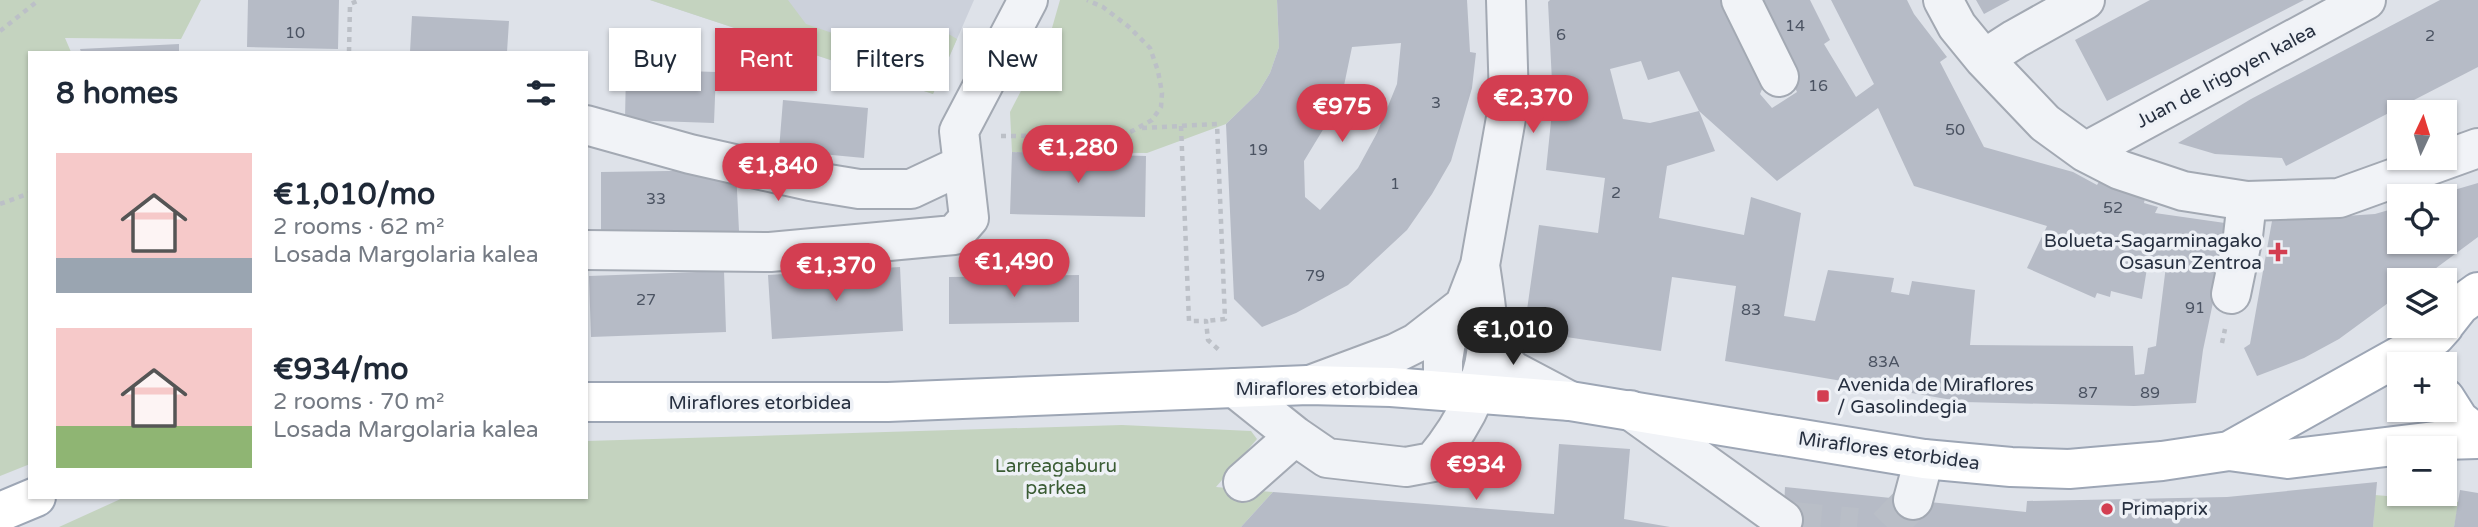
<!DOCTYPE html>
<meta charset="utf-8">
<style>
:root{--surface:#fff;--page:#f2f2f3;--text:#1f2937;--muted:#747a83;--accent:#d33e51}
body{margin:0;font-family:"Varela Round",sans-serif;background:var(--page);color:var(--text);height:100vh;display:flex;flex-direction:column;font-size:26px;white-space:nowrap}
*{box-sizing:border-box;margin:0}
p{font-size:23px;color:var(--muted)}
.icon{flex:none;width:38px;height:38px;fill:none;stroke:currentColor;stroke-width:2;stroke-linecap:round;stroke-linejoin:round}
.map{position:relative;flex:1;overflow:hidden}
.sheet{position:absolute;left:28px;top:51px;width:560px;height:448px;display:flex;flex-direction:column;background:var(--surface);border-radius:0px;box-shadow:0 2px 5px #0004}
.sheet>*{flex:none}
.guide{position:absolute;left:609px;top:28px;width:665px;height:63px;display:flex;gap:14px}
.needle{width:46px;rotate:4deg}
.tools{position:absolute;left:2387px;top:100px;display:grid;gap:14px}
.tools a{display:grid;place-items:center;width:70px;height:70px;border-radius:0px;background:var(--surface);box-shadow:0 2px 5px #0004;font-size:35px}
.price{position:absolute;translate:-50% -60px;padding:0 16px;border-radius:24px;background:var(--accent);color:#fff;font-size:23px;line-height:46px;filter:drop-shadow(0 2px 4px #0008)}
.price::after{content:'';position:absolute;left:50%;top:42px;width:21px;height:16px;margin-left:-10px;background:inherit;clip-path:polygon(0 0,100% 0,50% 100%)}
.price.selected{background:#222;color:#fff}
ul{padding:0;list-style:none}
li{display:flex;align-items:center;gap:21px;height:175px;padding:0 28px}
li span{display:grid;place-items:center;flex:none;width:196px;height:140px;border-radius:0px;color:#555}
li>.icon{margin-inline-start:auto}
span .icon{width:84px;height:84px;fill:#fffc;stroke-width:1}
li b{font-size:30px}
h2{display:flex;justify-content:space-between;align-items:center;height:84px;padding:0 28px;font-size:30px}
.chip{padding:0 24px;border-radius:0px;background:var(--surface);box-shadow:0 2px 5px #0004;font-size:24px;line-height:63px}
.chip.selected{background:var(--accent);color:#fff}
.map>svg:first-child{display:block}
.built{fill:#ccd1db}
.green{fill:#c4d3bf}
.building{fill:#b6bbc6;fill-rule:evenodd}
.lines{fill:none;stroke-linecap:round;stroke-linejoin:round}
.minor-tunnel{stroke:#b9bec7;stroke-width:38;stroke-dasharray:38 19;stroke-linecap:butt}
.minor-casing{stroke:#a3a9b3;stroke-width:42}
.major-casing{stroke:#9da6b5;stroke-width:42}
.path{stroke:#bcc0c7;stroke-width:4.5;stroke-dasharray:5 5;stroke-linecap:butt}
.minor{stroke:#f1f3f7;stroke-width:38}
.major{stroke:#fff;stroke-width:38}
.poi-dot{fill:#d33e51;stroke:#eef1f6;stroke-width:2.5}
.labels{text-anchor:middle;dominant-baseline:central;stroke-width:7;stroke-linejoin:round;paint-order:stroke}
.number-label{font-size:16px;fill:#4b5362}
.street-label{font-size:19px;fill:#273040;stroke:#eef1f6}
.poi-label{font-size:19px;fill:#273040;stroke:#eef1f6;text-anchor:start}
.park-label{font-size:19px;fill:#3a5c34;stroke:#eef1f6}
</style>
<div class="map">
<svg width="2478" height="527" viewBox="0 0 2478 527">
<rect width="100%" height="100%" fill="#dee2e9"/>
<path class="built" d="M650,0H974L933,94Z"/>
<path class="green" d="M0,0H201L181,39L65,38L71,52H30V464L0,476Z
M650,0H788L806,24L841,36L862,28L923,38L940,29L957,39L933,94Z
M1060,0H1277L1279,47L1270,73L1258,93L1226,124L1147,153L1012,152L1010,112L1050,35Z
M1122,425L1251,431L1257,439L1216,487L1273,492L1241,527H59L125,497H586V441Z
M2375,495L2459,502L2454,527H2373Z"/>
<path class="building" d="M248,0H339L338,49L247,47Z
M1277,0H1467L1470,52L1476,53L1472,88L1451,161L1432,194L1407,230L1348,285L1296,313L1262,327L1234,299L1226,124L1258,93L1270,73L1279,47ZM1401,43L1397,84L1377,133L1358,168L1320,210L1305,197L1304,161L1341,100L1352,47Z
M1550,0H1730L1766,80L1760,94L1772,108L1797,92L1751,0H1810L1830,40L1824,44L1856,97L1874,84L1831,0H1907L1914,14L1947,57L1940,62L1984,147L2073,172L2097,185L2100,180L2145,198L2144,203L2158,207L2155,213L2225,223L2219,274L2203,350L2196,403L2134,406L1964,402L1725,361L1736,286L1672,277L1661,351L1539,333L1542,318L1526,317L1539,225L1598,233L1605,178L1546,170L1553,102L1548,2ZM1641,61L1648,80L1679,71L1699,111L1777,181L1878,108L1914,186L2047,226L2027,268L2095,298L2097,293L2110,297L2111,291L2142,299L2148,262L2166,266L2156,346L2148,348L2144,374L2135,375L2133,346L1970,345L1975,290L1912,281L1909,295L1891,292L1894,278L1828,270L1815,321L1784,316L1801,213L1751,197L1744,235L1659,218L1667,166L1715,151L1699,111L1650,123L1623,119L1610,69Z
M1976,0H2010L1984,14Z
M2150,0H2304L2107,101L2075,40Z
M2440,0H2478V67L2286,166L2282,158L2215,154L2178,143L2251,99Z
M412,16L509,21L507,52H410Z
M179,44V52H81L80,49Z
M626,69L716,72L714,123L625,120Z
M783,100L868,108L864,158L779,150Z
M1012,152L1146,156L1145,217L1010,214Z
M736,170L739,231L601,233V172Z
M2478,183V237L2420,280H2399V295L2339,339L2304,358L2257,376L2244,348L2250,344L2272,221L2375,214L2399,207V242H2445V196L2437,195Z
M900,267L903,331L772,339L768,275Z
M724,271L726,332L591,337L589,276Z
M1079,275V322L949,324V277Z
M1559,444L1630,449L1624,519L1670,527H1241L1273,492L1554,514Z
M2377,482L2373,527H1783L1785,487L2026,512L2027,501L2227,497Z
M2460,490L2478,493V527H2454Z"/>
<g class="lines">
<path class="minor-tunnel" d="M1783,520L1857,527
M1887,527L1913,500"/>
<g class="minor-casing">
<path id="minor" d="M1741,0L1779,77
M1943,0L1957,26L1984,59L2045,123L2085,152L2120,170L2183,191L2247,201L2339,198L2478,148
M1984,59L2015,39L2085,0
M586,125L690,154L810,181L859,189H911L962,165
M2085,152L2366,0
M586,250L770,252L954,235L969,218L959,131L1028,0
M2231,294L2243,236L2247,201
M1488,330L1496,354L1513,371L1570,401
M1310,385L1396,353L1416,343L1461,308
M1235,388L1295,436L1327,458L1406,467L1433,462C1464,425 1488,380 1488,330C1487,309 1483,286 1480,265
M1450,391L1443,374V360L1446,342L1465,304L1480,265L1509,101L1506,0
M1630,410L1783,520
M1243,482L1295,436
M1913,500L1924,459"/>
</g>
<g class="major-casing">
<path id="major" d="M2445,324L2460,305L2478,292
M2445,398L2459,420L2478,435
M586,402H888L1308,385L1391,387L1570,401L1924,459L2011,467L2069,469L2162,461L2229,451L2288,459L2443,440L2478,439
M2229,451L2435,336L2444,326
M0,512L36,497"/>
</g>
<path class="path" d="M0,31L39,0
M349,52L350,4L360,0
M1181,126L1189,321H1206L1208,340L1219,350
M1142,128L1217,124L1225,319L1206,321
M1001,136L1125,135L1152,120L1161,107L1162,93L1158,71L1150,48L1129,27L1103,7L1087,0
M0,204L30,193
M2222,343L2225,329"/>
<use href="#minor" class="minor"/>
<use href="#major" class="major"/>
</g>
<g class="poi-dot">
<path d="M2274.5 241.5h7v7h7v7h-7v7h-7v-7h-7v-7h7z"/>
<rect x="1816" y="389" width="14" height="14" rx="3.5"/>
<circle cx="2107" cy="509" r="7"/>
</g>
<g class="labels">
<g class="number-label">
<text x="1795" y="26">14</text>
<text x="295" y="33">10</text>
<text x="1561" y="35">6</text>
<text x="2430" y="36">2</text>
<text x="1818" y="86">16</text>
<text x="1436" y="103">3</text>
<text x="1955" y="130">50</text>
<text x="1258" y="150">19</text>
<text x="1395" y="184">1</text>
<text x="1616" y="193">2</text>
<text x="656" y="199">33</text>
<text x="2113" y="208">52</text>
<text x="1315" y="276">79</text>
<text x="646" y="300">27</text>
<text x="2195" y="308">91</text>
<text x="1751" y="310">83</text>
<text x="1884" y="362">83A</text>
<text x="2088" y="393">87</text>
<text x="2150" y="393">89</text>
</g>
<g class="street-label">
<text transform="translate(2226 76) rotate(-28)">Juan de Irigoyen kalea</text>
<text x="1327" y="389">Miraflores etorbidea</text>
<text x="760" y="403">Miraflores etorbidea</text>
<text transform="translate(1889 451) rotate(8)">Miraflores etorbidea</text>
</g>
<g class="poi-label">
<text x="2262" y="241" text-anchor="end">Bolueta-Sagarminagako<tspan x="2262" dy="22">Osasun Zentroa</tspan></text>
<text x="1837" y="385">Avenida de Miraflores<tspan x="1837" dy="22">/ Gasolindegia</tspan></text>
<text x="2121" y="509">Primaprix</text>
</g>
<g class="park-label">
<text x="1056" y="466">Larreagaburu<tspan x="1056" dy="22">parkea</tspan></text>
</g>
</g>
</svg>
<div class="tools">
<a><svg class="needle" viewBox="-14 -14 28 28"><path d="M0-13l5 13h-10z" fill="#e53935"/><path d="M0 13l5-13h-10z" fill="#747a83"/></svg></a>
<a><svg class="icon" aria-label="locate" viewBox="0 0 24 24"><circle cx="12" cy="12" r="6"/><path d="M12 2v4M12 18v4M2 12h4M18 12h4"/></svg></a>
<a><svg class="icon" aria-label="layers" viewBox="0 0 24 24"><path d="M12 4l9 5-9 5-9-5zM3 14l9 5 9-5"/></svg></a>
<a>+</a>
<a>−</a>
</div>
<b class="price" style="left:1533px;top:135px">€2,370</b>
<b class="price" style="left:1342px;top:144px">€975</b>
<b class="price" style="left:1078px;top:185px">€1,280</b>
<b class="price" style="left:778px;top:203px">€1,840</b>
<b class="price" style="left:1014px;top:299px">€1,490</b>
<b class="price" style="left:836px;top:303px">€1,370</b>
<b class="price selected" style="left:1513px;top:367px">€1,010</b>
<b class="price" style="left:1476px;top:502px">€934</b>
<div class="guide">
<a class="chip">Buy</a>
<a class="chip selected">Rent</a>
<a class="chip">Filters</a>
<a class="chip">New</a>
</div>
<section class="sheet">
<h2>8 homes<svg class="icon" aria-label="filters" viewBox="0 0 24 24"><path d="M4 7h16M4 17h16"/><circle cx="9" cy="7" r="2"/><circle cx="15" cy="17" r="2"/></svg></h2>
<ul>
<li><span style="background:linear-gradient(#f6c9c9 75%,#9aa5b1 0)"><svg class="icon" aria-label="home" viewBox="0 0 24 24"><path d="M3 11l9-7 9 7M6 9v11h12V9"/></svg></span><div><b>€1,010/mo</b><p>2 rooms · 62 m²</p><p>Losada Margolaria kalea</p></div></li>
<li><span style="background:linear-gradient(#f6c9c9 70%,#8fb573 0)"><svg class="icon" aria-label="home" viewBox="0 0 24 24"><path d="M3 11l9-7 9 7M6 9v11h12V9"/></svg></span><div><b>€934/mo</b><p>2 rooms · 70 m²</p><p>Losada Margolaria kalea</p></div></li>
</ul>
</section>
</div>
